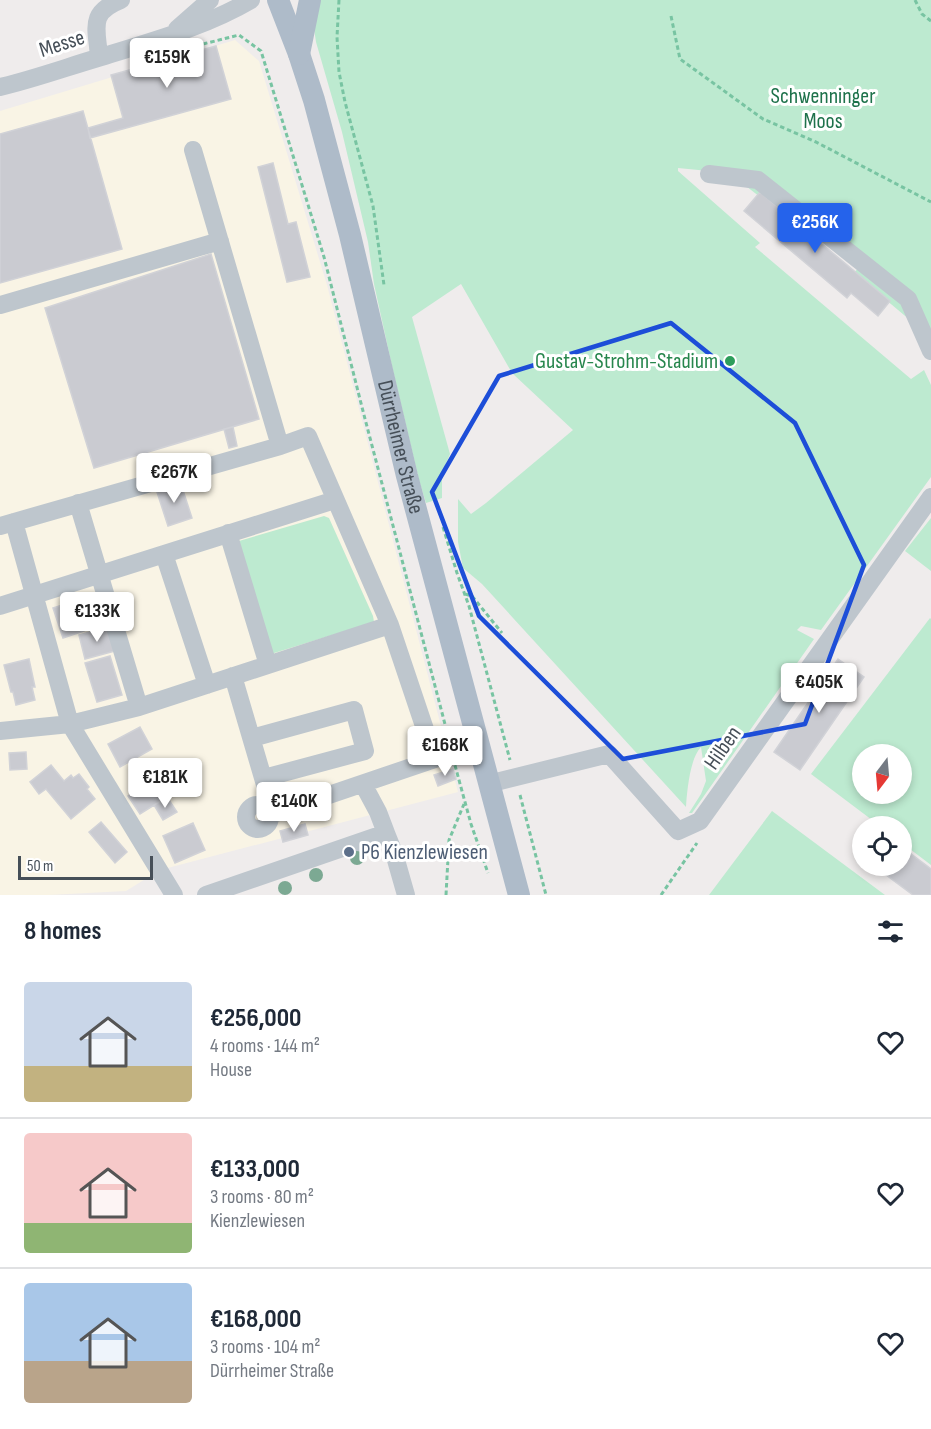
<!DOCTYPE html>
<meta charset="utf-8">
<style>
:root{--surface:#fff;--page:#f6f6f7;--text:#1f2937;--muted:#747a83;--line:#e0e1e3;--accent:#2563eb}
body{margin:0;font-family:"Sofia Sans Condensed",sans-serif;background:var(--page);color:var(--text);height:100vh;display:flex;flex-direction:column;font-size:22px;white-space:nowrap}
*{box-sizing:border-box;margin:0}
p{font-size:20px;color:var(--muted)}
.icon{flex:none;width:33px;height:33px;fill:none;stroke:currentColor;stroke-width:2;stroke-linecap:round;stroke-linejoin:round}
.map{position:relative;height:895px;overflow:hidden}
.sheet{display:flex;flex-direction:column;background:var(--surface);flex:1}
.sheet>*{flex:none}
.needle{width:39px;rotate:196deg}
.tools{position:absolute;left:852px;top:744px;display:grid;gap:12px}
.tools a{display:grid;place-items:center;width:60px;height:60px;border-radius:50%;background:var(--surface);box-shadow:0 3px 9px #0003;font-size:30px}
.scale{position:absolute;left:18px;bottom:15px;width:135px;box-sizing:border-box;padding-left:6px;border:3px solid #464f58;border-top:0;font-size:16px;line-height:21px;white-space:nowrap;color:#464f58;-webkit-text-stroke:4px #fff;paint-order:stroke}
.price{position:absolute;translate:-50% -51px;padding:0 14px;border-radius:6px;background:#fff;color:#222;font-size:20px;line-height:39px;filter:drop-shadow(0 2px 3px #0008)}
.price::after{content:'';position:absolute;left:50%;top:36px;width:18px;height:14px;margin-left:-9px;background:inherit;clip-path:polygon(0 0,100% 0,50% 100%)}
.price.selected{background:var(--accent);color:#fff}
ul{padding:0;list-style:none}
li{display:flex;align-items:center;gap:18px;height:150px;padding:0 24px}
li+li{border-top:2px solid var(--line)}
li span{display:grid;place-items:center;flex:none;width:168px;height:120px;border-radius:6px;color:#555}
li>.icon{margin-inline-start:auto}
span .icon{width:72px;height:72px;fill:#fffc;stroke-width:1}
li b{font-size:26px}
h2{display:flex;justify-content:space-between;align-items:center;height:72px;padding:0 24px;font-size:26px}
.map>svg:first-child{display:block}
.commercial{fill:#f9f4e5}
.green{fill:#bdead0;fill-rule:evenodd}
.building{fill:#cacbd1;stroke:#d1d2d7;stroke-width:1.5}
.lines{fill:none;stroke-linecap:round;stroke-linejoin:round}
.path{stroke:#78c4a2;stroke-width:3;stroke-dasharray:4.5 3;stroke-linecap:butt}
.minor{stroke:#bec6cd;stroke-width:18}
.major{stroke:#aebbc9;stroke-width:22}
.tree{fill:#7ca993}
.marked{fill:none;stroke:#1d4ed8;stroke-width:4.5;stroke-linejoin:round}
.leisure-dot{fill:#2e9e5b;stroke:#fff;stroke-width:2}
.service-dot{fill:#5c6f8a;stroke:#fff;stroke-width:2}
.labels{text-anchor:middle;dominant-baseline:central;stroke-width:6;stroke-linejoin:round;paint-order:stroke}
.street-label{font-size:22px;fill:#464f58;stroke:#fff}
.park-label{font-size:22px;fill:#1e724b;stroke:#fff}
.leisure-label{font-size:22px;fill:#27864d;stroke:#fff;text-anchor:end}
.service-label{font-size:22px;fill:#4e5e75;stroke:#fff;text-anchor:start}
</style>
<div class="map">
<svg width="931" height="895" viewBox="0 0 931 895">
<rect width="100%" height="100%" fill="#efecec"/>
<path class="commercial" d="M235,40L259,61L327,285L458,792L160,870L126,891L49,895H0V111Z"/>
<path class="green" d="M314,0H931V340L929,336L854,273L859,267L794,216L790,220L729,173L678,168V171L760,243L755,247L911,379L924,370L931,385V477L821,630L801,626L797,630L814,639L692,813H689L701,794L706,781L701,747C690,758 687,791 686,807L482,584L463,568L458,542V499L471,514L486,503L573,430L512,373L461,284L412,317L450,454L442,473V498L426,503L419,480L392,366L374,284L368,242L342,132L316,42L312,15Z
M324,516L329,518L373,616L374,622L271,654L239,541Z
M931,518V571L905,551Z
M930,618L931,619V865L902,843V826H880L811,774ZM862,754H902V794H862Z
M772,811L885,895H709Z"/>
<path class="building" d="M216,46L231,99L90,138L88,128L123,118L111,75Z
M83,111L122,249L0,283V134Z
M273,163L288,224L296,222L310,277L287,282L258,167Z
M760,192L890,301L878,316L851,293L847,298L744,211Z
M211,254L259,419L94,468L45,308Z
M233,427L237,446L229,448L224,429Z
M180,481L192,518L168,526L156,489Z
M75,601L84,631L63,638L53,608Z
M108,627L115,651L85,659L79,635Z
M110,656L122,695L97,702L85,663Z
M29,659L35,687H32L35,700L16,705L13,692H11L4,665Z
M838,659L864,677L800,770L774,752Z
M140,727L152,749L120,767L108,744Z
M26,752L27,769L10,770L9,753Z
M51,765L64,781L71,775L73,778L79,774L89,787L87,789L95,799L71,819L46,789L39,794L30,782Z
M453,769L456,779L438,786L434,775Z
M152,780L164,799L140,814L128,796Z
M167,797L177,812L163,820L154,805Z
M101,822L127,852L115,863L89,832Z
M193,823L205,850L175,863L163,836Z
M305,824L308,835L283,842L280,831Z
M902,847L931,869V895H913L874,866H902Z"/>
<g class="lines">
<path class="path" d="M339,0L337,37L339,72L345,102L373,206L384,285
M915,0L922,14L931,21
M671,16L680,59L763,119L816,142L931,202
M203,44L239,35L261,51L324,257L364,415L446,728
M443,527L457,573L469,606L510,760
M465,594L472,596L502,633
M453,758L471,824L488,873
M520,795L546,895
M446,895L449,840L464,804
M661,895L697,843"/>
<path class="minor" d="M177,29L210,0
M99,57C97,28 88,13 121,0
M0,87C34,79 67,67 101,57C152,41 205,27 251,0
M193,150L280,446
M709,174L758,180L908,299L931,351
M0,305L220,241
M78,503L139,707
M14,522L70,724L139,707L390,625
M0,526L280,446L308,436L390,625L435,759L270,815
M228,533L268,665
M164,554L207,685
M0,606L335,500
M233,676L268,795L265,807
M0,731L70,724L174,895
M252,738L354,710L365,751L264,778
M488,784L609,754L678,831L700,821L931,497
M246 817a12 12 0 1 1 24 0a12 12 0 1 1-24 0Z
M386,833L394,853L406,895
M206,895L386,833L378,812L363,784"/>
<g class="major">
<path id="s1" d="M278,0L299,54L314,100L350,235L407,476L519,895"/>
<path d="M299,54L310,0"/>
</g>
</g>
<g class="tree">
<circle cx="357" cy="858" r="7"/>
<circle cx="316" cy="875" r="7"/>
<circle cx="285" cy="888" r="7"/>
</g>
<path class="marked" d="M671,323L795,423L864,565L805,724L623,759L479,616L432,492L499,376Z"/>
<circle class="leisure-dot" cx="730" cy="361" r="6"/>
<circle class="service-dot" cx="349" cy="852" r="6"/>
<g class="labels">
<g class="street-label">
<text transform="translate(62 44) rotate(-18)">Messe</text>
<text stroke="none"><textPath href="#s1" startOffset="464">Dürrheimer Straße</textPath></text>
<text transform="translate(723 748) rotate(-55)">Hilben</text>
</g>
<g class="park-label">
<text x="823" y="96">Schwenninger<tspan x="823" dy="25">Moos</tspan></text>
</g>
<g class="leisure-label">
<text x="718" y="361">Gustav-Strohm-Stadium</text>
</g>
<g class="service-label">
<text x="361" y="852">P6 Kienzlewiesen</text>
</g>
</g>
</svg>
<div class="tools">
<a><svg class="needle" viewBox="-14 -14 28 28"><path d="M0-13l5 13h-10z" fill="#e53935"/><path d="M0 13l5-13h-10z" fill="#747a83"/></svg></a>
<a><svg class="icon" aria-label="locate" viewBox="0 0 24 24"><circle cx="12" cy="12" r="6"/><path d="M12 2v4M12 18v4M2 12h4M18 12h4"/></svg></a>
</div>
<div class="scale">50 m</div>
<b class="price" style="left:167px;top:89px">€159K</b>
<b class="price selected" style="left:815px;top:254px">€256K</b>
<b class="price" style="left:174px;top:504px">€267K</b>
<b class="price" style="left:97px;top:643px">€133K</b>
<b class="price" style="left:819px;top:714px">€405K</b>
<b class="price" style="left:445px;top:777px">€168K</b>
<b class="price" style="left:165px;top:809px">€181K</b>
<b class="price" style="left:294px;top:833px">€140K</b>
</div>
<section class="sheet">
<h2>8 homes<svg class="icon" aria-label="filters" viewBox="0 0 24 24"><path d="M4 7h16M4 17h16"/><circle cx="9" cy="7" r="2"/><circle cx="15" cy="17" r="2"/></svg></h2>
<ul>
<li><span style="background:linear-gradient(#c9d6e8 70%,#c2b280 0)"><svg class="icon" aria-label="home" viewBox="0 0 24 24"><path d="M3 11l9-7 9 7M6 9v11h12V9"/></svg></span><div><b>€256,000</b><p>4 rooms · 144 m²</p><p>House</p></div><svg class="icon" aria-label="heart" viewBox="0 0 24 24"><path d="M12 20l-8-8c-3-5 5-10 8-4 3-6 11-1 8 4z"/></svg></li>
<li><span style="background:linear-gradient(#f6c9c9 75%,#8fb573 0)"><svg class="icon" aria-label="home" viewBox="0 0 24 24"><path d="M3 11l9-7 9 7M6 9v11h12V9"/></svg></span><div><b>€133,000</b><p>3 rooms · 80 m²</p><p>Kienzlewiesen</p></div><svg class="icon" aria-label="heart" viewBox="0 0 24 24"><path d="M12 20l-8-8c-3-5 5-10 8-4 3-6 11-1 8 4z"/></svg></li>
<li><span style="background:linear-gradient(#a9c7e8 65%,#b9a48a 0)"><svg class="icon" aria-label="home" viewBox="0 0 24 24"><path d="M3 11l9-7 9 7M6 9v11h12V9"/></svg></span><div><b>€168,000</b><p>3 rooms · 104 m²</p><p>Dürrheimer Straße</p></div><svg class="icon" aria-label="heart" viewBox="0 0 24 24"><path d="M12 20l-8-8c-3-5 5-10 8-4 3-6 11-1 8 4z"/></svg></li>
</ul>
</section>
